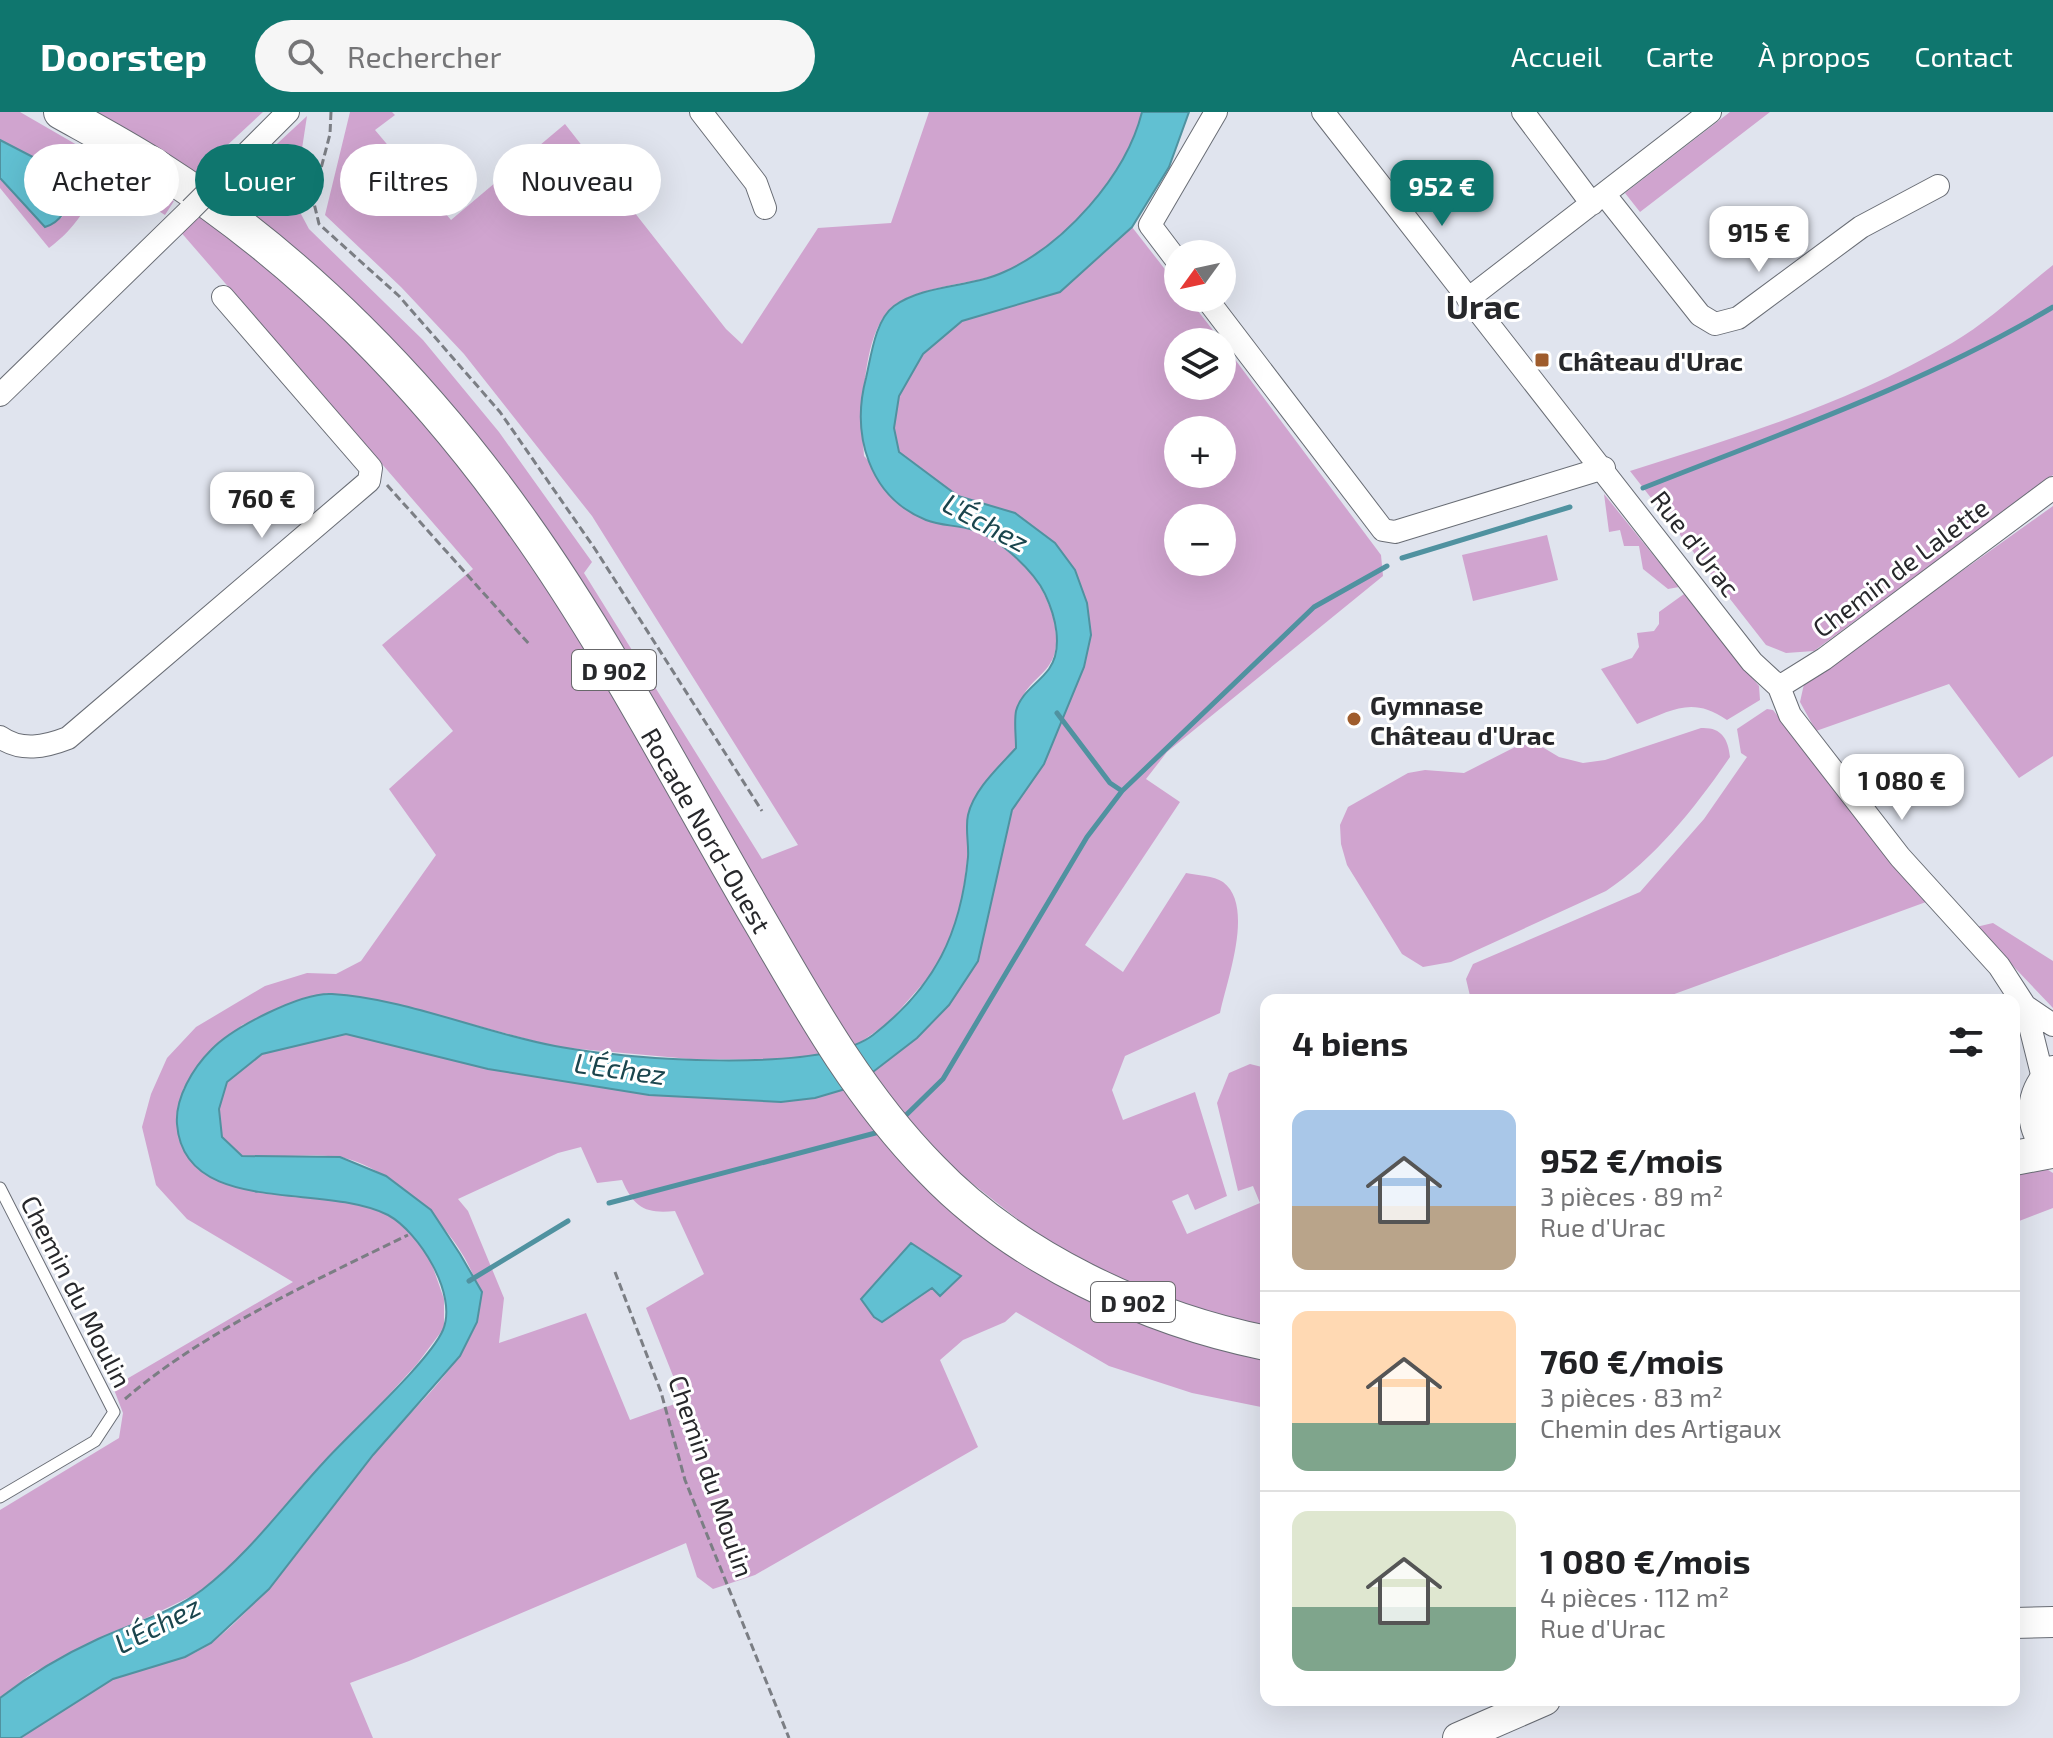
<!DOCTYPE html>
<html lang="fr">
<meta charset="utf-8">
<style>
:root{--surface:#fff;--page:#f6f6f6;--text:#202124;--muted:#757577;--line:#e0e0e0;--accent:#0f766e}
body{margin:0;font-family:"Exo 2",sans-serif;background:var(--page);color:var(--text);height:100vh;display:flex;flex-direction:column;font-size:30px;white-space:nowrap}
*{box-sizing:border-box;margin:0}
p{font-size:26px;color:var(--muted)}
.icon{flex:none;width:44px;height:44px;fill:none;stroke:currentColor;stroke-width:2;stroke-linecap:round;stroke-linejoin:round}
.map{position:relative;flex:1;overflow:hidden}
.details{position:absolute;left:1260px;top:882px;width:760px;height:712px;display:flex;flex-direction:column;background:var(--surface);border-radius:16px;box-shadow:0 8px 32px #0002}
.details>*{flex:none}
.banner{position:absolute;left:24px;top:32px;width:760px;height:72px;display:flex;gap:16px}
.needle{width:52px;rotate:237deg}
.controls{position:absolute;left:1164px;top:128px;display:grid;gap:16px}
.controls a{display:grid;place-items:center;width:72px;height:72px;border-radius:50%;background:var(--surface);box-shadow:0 8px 32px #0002;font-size:40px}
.price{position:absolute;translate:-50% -68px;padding:0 18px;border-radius:16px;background:#fff;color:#222;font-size:26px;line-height:52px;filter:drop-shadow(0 2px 4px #0008)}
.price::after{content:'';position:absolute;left:50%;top:48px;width:24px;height:18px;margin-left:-12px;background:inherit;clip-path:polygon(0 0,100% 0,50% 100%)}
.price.current{background:var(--accent);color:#fff}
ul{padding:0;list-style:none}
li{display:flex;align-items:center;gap:24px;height:200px;padding:0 32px}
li+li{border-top:2px solid var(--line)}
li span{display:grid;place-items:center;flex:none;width:224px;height:160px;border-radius:16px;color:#555}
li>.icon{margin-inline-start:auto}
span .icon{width:96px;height:96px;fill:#fffc;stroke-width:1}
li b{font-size:34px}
h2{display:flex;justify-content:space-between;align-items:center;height:96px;padding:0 32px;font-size:34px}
.tag{padding:0 28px;border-radius:36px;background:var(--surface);box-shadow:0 8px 32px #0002;font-size:28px;line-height:72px}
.tag.current{background:var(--accent);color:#fff}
header{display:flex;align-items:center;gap:48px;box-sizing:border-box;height:112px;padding:0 40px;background:var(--accent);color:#fff}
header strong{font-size:38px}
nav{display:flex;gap:44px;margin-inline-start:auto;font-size:28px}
.search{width:560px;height:72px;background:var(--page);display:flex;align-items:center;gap:20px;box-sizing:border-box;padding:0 28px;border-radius:44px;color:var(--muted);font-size:30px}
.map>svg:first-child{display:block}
.green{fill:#d0a4cf;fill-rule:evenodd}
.water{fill:#61c0d2;stroke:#5092a0;stroke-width:2}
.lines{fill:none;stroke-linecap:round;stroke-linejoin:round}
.stream{stroke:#5092a0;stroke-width:5}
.lane-casing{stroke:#696d75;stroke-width:13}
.street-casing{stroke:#696d75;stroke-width:24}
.secondary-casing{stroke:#696d75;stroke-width:32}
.primary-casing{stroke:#696d75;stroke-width:36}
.path{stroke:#7b7e84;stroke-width:3;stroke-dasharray:8 4;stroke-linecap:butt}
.lane{stroke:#fff;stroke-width:11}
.street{stroke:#fff;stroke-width:22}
.secondary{stroke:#fff;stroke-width:30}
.primary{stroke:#fff;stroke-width:34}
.street-bridge-casing{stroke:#696d75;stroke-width:24;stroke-linecap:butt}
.street-bridge{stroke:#fff;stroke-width:22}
.poi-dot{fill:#9f5c2c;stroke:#fff;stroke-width:3}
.labels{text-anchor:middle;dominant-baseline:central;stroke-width:6;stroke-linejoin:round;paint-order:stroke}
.shield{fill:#fff;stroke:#68686b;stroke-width:2}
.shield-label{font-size:24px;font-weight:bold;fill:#27282b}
.poi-label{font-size:26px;font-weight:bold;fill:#27282b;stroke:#fff;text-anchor:start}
.street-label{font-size:26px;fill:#27282b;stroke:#fff}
.water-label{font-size:28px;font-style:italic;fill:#1a454d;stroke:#fff}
.district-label{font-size:34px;font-weight:bold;fill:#27282b;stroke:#fff}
</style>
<header>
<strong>Doorstep</strong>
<div class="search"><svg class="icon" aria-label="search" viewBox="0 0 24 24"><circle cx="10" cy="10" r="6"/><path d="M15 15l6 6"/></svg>Rechercher</div>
<nav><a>Accueil</a><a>Carte</a><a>À propos</a><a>Contact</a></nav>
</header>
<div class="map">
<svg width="2053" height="1626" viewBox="0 0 2053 1626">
<rect width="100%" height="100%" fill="#e0e4ee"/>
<path class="green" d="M0,0H20L174,89L165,103L102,63C89,93 76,116 49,136L0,76V66L45,115L62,105L74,73L65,61L0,28Z
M91,0H263L193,65Z
M350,0H392L395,3L375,18L451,108L565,12L726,217L742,232L818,116L891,111L929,0H1142C1139,10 1138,21 1134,30C1114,76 1049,143 1002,161C971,173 915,174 891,196C861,224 861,306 864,344C877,357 915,403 929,409C943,415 962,412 977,419C1019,437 1059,486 1056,533C1054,558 1036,563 1024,582C1014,599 1016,617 1016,636L983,674L968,703V742L959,809L935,858L889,910L851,937L516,381L220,85L307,4L294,89L309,117L423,228L499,320L592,450L584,461L762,747L798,733L592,404L464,242L401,175L325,103Z
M1730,0H1770L1640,100L1625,81Z
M199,99L261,147L373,249L490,390L568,507L823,942L785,948L690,947L557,935L426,900L327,881L242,913L183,977L262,1081L354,1089L391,1104L413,1122L430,1147L444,1187V1216L417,1252L240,1446L198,1481L32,1561L0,1586V1398L119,1326L123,1301L113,1275L293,1170L187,1107L156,1073L142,1015L151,982L167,946L196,915L265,874L307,861L336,862L361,849L436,743L389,677L453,619L382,533L473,457L179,118Z
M1132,115L1178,174V186H1188L1222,230H1178V274H1222V230L1381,443L1383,464L1167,640L1146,667L1180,690L1085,833L1123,860L1186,761C1197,763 1214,764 1223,770C1255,794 1227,867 1220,901L1125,944L1112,978L1123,1008L1195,980L1227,1084L1195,1098L1188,1082L1172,1089L1187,1122L1260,1091L1253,1074L1238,1079L1217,991L1229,961L1250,952L1266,956V1217L1141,1180L1059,1140L959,1061L898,997L869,1011L922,1071L1024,1151L1150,1214L1210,1233L1266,1243V1296L1192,1281L1109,1254L1016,1200L1005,1210L963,1228L940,1248L978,1335L755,1463L713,1477L697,1465L686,1431L409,1549L350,1571L373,1626H20C49,1605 80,1583 112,1567C145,1552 185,1552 214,1529C277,1477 321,1408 371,1345C406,1302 455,1264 476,1212C500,1153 396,1053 339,1045C308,1041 274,1046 242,1044L222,1025L219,997L227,970L263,942L346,922L488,957L649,983L781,990L815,986L842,978L869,963L917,926L949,893L978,849L1012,698L1044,652L1084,555L1091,523L1087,491L1075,458L1055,431L1015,401L958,384L899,340L894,316L899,284L923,242L962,209L1060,180ZM1178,318H1222V362H1178ZM1178,406H1222V450H1178ZM581,1035L597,1071L622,1068C634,1096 646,1102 675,1099L704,1162L646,1196L683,1289L630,1308L586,1201L499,1231L504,1186L468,1099L458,1087L558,1041Z
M2053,153V363L1814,539L1786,541L1766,533L1630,359C1741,324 1851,290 1952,231C1988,210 2020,179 2053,153Z
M1604,382L1679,475L1668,477L1643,457L1639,434H1624L1620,418L1609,420Z
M2053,394V644L2019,666L1949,572L1816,619L1800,590L1804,572Z
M1547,423L1558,468L1473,489L1462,443Z
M1684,482L1759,574L1760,588L1727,608C1692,584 1673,598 1637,612L1601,557L1632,546L1639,535L1637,521L1654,519L1659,512V500Z
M1767,597L1773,598L1926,790L1658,888H1471L1466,867L1473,852L1640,780L1704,707L1747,645L1741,641L1737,617Z
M1701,616C1721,615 1728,626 1730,645C1697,693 1656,746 1606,779L1451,850L1423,855L1402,842L1347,753L1341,732L1340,713L1348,695L1408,661L1425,658L1464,661L1519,633H1539L1559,645L1583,651L1605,648Z
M1993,811L2053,849V896L1976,815Z
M2040,1053L2053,1061V1096L2014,1111V1055Z"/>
<path class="water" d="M1142,0H1189L1169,55L1132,115L1060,180L962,209L923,242L899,284L894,316L899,340L958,384L1015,401L1055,431L1075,458L1087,491L1091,523L1084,555L1044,652L1012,698L978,849L949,893L917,926L869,963L842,978L815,986L781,990L649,983L488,957L346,922L262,942L227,970L219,997L222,1025L242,1044L340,1045L386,1064L431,1098L460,1142L482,1180L477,1210L460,1244L373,1343L269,1477L211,1531L185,1545L113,1567L20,1626H0V1586C31,1562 63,1543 98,1527C133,1511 171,1501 202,1478C249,1442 284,1393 324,1350C351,1320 429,1250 443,1218C458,1182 419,1120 388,1103C325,1070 184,1106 177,1012C175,986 193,956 211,938C232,916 301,880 332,882C404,886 484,921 555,934C621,947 821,963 873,923C935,875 961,821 968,745C969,732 965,716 968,703C974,677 999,655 1016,636C1016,624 1014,610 1016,599C1021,580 1038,572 1049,557C1064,536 1055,503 1045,482C1034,459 998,425 973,418C958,413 941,414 926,408C869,385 851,323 866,266C871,245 875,208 894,194C925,172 970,176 1004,160C1064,133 1126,64 1142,0Z
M0,28L64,61L74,73C68,91 65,109 45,115L0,66Z
M911,1131L961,1164L940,1184L932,1176L882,1210L874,1205L861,1187Z"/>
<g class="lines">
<path class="stream" d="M1643,376C1782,321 1924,272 2053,195
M1402,446L1570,395
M1057,601L1110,671L1122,679
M901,1008L943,967L1087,725L1122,679L1314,495L1387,454
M609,1091L883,1019
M469,1169L568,1109"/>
<g class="lane-casing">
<path id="lane" d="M0,1076L114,1300L95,1329L0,1385"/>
</g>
<g class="street-casing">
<path id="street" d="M701,0L756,71L765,96
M1323,0L1752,550L1779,575L1790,603L1900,745L1999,854L2025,894L2044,970
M1523,0L1592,92
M225,63L288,0
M1605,83L1700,203L1715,212L1738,206L1861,115L1938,74
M1178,150L1150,113L1216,0
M1206,186L1383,418L1395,420L1604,356
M1468,187L1710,0
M0,283L191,97
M1779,575L1824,547L2053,376
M0,625C21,640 45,635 68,626L369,369L371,356L223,185
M2025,894L2053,913"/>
</g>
<g class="secondary-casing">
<path id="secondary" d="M2014,1511L2053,1510
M1458,1626L1545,1588"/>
</g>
<g class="primary-casing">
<path id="primary" d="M61,0C95,19 129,37 161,58C302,148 426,275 522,411C612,537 686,683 764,816C813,901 862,987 931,1057C1016,1146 1147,1207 1266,1231
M2053,961C2030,985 2031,1015 2053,1039
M2014,1046L2052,1039"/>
</g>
<path class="path" d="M331,0L330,22L313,87L319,112L399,184L500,300L595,437L762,699
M387,373L529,532
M615,1160L661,1280L685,1368L789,1626
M125,1287C202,1220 316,1168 408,1123"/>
<use href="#lane" class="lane"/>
<use href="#street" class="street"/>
<use href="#secondary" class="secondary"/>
<use href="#primary" class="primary"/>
<g class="street-bridge-casing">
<path id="street-bridge" d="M191,97L225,63"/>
</g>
<use href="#street-bridge" class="street-bridge"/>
</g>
<g class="poi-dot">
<rect x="1534" y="240" width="16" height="16" rx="4"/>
<circle cx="1354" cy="607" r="8"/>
</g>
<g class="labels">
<g class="shield">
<rect x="572" y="538" width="84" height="40" rx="6"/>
<rect x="1091" y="1170" width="84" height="40" rx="6"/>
</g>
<g class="shield-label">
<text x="614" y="558">D 902</text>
<text x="1133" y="1190">D 902</text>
</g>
<g class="poi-label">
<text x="1558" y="248">Château d'Urac</text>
<text x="1370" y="592">Gymnase<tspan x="1370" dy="30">Château d'Urac</tspan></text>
</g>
<g class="street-label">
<text transform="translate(1696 431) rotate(52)">Rue d'Urac</text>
<text transform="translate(1900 455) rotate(-37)">Chemin de Lalette</text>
<text transform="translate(707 718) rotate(60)">Rocade Nord-Ouest</text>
<text transform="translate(77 1179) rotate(63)">Chemin du Moulin</text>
<text transform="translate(712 1364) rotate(71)">Chemin du Moulin</text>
</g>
<g class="water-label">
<text transform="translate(986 410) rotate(28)">L'Échez</text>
<text transform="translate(620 956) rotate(8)">L'Échez</text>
<text transform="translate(157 1512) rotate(-27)">L'Échez</text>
</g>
<g class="district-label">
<text x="1483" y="193">Urac</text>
</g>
</g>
</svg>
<div class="controls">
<a><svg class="needle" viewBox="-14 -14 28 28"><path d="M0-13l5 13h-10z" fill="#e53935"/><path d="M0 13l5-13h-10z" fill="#757577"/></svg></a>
<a><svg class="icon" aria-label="layers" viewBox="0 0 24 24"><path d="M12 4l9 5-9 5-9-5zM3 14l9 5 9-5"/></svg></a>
<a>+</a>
<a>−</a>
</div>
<b class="price current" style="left:1442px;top:116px">952 €</b>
<b class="price" style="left:1759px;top:162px">915 €</b>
<b class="price" style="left:262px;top:428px">760 €</b>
<b class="price" style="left:1902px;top:710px">1 080 €</b>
<div class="banner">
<a class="tag">Acheter</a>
<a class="tag current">Louer</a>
<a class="tag">Filtres</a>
<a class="tag">Nouveau</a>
</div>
<section class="details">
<h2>4 biens<svg class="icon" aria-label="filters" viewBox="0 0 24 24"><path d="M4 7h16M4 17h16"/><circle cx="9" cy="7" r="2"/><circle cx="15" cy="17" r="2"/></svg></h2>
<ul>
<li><span style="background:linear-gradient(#a9c7e8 60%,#b9a48a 0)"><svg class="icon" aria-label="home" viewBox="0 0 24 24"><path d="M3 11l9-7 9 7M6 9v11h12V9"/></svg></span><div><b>952 €/mois</b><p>3 pièces · 89 m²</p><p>Rue d'Urac</p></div></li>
<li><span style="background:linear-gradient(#ffd9b3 70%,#7fa58c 0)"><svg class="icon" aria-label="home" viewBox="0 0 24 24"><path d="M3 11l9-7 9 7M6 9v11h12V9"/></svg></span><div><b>760 €/mois</b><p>3 pièces · 83 m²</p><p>Chemin des Artigaux</p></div></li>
<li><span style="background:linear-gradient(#dfe7d0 60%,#7fa58c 0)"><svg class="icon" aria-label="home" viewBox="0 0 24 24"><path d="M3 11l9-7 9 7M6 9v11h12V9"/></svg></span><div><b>1 080 €/mois</b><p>4 pièces · 112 m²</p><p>Rue d'Urac</p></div></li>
</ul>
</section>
</div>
